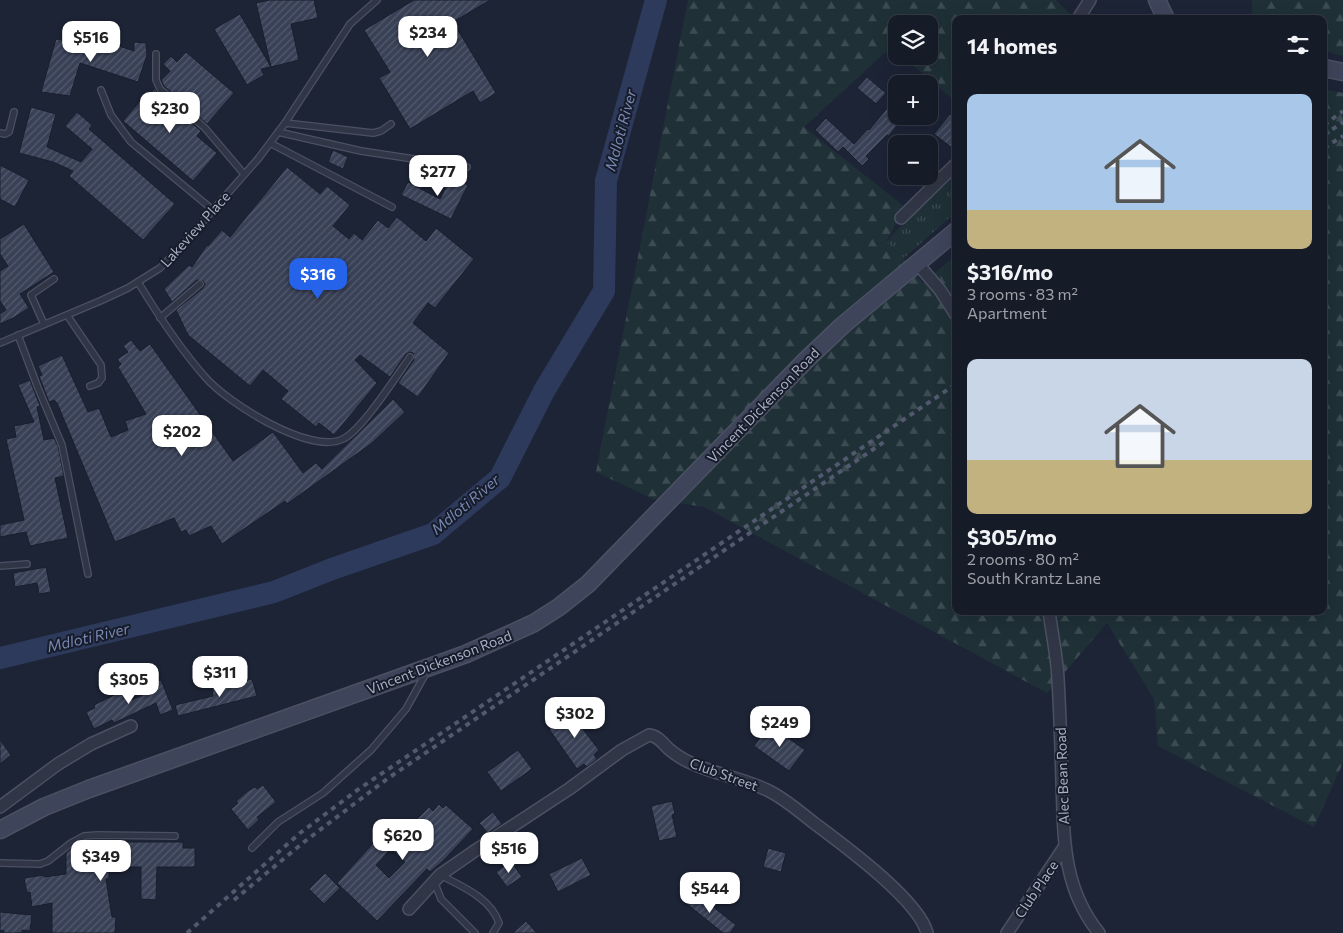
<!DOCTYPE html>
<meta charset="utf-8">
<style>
:root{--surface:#161b28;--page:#1f2430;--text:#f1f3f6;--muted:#9ea1a8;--line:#353945;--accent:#2563eb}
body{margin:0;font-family:Commissioner,sans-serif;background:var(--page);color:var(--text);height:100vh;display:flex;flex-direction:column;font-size:19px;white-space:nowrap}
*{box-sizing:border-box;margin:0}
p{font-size:16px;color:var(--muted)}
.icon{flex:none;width:28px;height:28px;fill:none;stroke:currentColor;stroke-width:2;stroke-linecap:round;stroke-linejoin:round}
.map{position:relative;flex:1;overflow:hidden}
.sheet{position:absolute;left:952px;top:15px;width:375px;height:600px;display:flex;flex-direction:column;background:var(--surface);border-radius:10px;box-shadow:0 5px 20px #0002,0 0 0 1px var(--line)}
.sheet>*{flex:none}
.buttons{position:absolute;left:888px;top:15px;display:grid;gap:10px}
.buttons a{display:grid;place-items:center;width:50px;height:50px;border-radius:10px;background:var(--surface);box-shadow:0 5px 20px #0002,0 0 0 1px var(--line);font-size:25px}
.price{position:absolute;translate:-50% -42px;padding:0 11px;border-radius:10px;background:#fff;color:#222;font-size:16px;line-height:32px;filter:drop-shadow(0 1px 2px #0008)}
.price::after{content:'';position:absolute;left:50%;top:30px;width:15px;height:11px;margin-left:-8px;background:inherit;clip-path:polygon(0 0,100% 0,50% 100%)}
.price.on{background:var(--accent);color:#fff}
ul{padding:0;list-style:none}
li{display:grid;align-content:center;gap:10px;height:265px;padding:0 15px}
li span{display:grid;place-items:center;height:155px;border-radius:10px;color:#555}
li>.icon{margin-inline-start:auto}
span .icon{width:90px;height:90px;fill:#fffc;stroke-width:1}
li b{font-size:21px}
h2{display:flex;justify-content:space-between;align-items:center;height:60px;padding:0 15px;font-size:21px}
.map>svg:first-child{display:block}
.grass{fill:url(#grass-tufts)}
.forest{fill:url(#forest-firs)}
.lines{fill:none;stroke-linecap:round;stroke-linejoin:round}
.river{stroke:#2d3a5c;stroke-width:22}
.building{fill:url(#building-hatch);stroke:#191e2d;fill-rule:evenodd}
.lane-casing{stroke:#4b5162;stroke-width:8}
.street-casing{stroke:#4b5162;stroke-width:14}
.secondary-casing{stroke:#4b5162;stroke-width:19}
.lane{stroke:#313646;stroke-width:5.5}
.street{stroke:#313646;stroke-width:11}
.secondary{stroke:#3e445a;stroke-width:16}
.rail{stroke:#52596e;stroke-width:4;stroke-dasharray:5 5;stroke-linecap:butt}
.labels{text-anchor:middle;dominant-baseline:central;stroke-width:4;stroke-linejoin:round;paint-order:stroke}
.street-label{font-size:14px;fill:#aab0c4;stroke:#171c2a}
.water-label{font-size:15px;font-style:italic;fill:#7888b3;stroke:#171c2a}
</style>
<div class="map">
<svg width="1343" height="933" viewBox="0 0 1343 933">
<defs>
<pattern id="grass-tufts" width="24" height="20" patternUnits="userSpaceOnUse" patternTransform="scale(1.25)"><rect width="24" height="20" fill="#1f3037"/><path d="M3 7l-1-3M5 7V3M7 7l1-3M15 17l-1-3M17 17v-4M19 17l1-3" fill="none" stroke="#3d4b52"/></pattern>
<pattern id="forest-firs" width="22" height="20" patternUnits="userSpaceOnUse" patternTransform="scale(1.25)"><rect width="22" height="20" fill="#1f3037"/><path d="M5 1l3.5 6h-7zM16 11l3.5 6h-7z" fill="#3d4b52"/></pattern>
<pattern id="building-hatch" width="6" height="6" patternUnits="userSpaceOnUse" patternTransform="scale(1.25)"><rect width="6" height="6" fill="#394157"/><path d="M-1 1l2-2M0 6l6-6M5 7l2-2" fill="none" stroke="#535a6e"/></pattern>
</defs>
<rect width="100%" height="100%" fill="#1d2436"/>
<path class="grass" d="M956,174V212L904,258L886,242L932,193Z"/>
<path class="forest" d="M688,0H1056L1070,14L1071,19H956V102L902,56H929V24H896V51L891,47L804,127L905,207L886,242L904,258L923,283L956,255V611H1324V89L1343,93V763L1314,827L1158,746L1154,699L1107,623L1047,693L704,507L653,499L596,472Z
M1252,0H1343V56L1324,51V19H1252Z"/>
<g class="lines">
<path class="river" d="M0,658L274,592L332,569L433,534L500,478L544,391L604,291L606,181L656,0"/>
</g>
<path class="building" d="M270,0H314L318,18L291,24L299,60L271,67L256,3Z
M414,0H490L453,22L496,93L480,103L473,91L410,129L379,78L390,72L364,30Z
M240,14L271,67L261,69L264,75L247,85L214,29Z
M95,38L134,51V42L146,43L147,55L138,82L80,63L70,96L41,92L56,39L92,45Z
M186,52L234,93L207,124L164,86L161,80L170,71L163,64L171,56L177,62Z
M867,77L886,93L876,104L857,88Z
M155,88L157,93L201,131L197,136L217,153L193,181L123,121L147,93L149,95Z
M889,106L896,112V116L903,117L889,136L887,135L866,156L869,159L862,166L843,147L838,152L815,130L826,118L854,144L868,129L869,130Z
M31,107L56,114L47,147L81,162L92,149L65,126L77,112L92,125L89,129L175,204L143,240L69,176L73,171L53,162L19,153Z
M950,114L956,119V151L934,134Z
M333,150L348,157L343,169L328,162Z
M0,165L29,180L15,207L0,199Z
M287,167L320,194L327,186L350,205L333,226L349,239L354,233L362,240L378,220L388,228L397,217L426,241L436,228L474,259L435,308L428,303L413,323L449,353L418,397L398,383L414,360L413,353L410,352L406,354L390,377L360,355L355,360L377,383L334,435L319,423L316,427L281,399L288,391L263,370L250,386L188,335L176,310L203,288L205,284L203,281L197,280L172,302L164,289L189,265L192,267L207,245L208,246L222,230L230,237Z
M451,177L468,185L451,219L401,195L408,182L440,199Z
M24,224L54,272L20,294L29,308L13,318L0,324V314L6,310L0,301V271L8,266L0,254V239Z
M131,340L140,351L150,344L233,461L273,432L303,473L316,463L322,469L393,399L405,412L372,443L287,504L285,501L222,544L211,526L189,536L186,530L181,532L174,518L115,542L57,403L54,400L49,402L39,376L42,375L38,366L62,355L88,412L99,408L111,437L128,430L125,421L146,414L118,367L121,364L117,359L128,352L123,346Z
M30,380L40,406L37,407L44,440L54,438L58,446L64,476L55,478L68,538L30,546L26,532L0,537V525L24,520L6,439L16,437L14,426L34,422L18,385Z
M46,567L51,592L39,594L37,583L15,587L13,573Z
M252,679L257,696L178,716L175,705L213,696L212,689Z
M161,680L173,710L160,715L156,703L114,723L112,720L94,729L86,712L95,708L94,705L122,691L123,693L128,691L132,700L152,690L150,683Z
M576,708L588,724L582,728L599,750L594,755L597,759L587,767L584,764L577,769L549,729Z
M770,725L805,750L789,771L754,746Z
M0,740L11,755L0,764Z
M518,750L532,769L501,791L487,772Z
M263,785L276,802L257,817L259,820L248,830L231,809L238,803L236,801L248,791L255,787L257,789Z
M672,801L675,814L672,815L677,837L659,841L651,806Z
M439,804L443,808L446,805L473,829L443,861L430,872L427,869L377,921L337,883L386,829L405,847L423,828L415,821L429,807L433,811ZM391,849L405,862L389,878L376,865Z
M493,812L502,824L488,833L479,823Z
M83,842H183V848H195V867H157L156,900L141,899V867H109V879H106L112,917H116L115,933H52V903L32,907L30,892L27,893L24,878L44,875V877L66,874V853L72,848H78V845Z
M768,848L786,853L781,872L763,867Z
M582,858L591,875L558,892L549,874Z
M511,861L522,877L507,887L496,872Z
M325,873L340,888L324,904L309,889Z
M689,892L705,905L707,902L736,925L730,933H723L682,900Z
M0,912L32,915L30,931L22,930V932L18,933H4V931L0,930Z
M526,921L537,933H513Z"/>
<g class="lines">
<g class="lane-casing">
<path id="lane" d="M156,54V80L160,89L205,128L244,174
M101,90L111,115L131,142L213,210
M285,123L373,133L381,131L391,124
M278,132L361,151L467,167
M0,133L5,134L9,132L14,112
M270,143L392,207
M138,282C158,315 180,349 206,378C228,403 310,455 343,439C362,430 397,375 410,357
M67,315L101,365L102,378L98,383L90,386
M160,318L200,284
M44,324L31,295L54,279
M18,335L38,388L62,445L88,574
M0,343L100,301L128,288L160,268L177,251L258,159L285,123L350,24L377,0
M0,566L27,564
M252,848L278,822L323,793L371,750L406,709L427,671
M0,863L40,864L48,861L71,843L84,836L97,835L175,836
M440,875C461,886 491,898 499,923L493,933
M434,881L441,899L475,933"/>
</g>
<g class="street-casing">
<path id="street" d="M1078,19L1090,0
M901,218L956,164
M917,263L940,290L956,315
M1049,611C1052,634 1057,657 1058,679C1060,713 1061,747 1062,782C1064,837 1062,887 1099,933
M0,807L58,764L91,744L131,726
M409,909L440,875L476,850L569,789L622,750L649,735C659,736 663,744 670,750C675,754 682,759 689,762C715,775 745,778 771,792C786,800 800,812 814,823C842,844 919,900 927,933
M1007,933L1065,846"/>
</g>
<g class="secondary-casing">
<path id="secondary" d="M1157,0L1166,19
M1324,68L1343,72
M0,830L44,807L89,789L466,654L534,623L559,607L588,584L806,360L843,325L956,231"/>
</g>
<use href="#lane" class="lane"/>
<use href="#street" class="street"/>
<use href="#secondary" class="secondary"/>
<path class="rail" d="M1324,125L1343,111
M1324,135L1343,122
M1324,148L1343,136
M234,900L304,842L387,779L884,442
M187,933L300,833L356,791L956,384"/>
</g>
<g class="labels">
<g class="street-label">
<text transform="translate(195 229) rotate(-48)">Lakeview Place</text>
<text transform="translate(763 405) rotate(-46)">Vincent Dickenson Road</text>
<text transform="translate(439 662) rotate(-21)">Vincent Dickenson Road</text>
<text transform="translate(724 774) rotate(20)">Club Street</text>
<text transform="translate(1062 776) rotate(-92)">Alec Bean Road</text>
<text transform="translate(1036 889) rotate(-56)">Club Place</text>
</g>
<g class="water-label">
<text transform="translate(620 130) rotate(-75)">Mdloti River</text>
<text transform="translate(465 504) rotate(-40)">Mdloti River</text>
<text transform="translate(88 637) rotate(-13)">Mdloti River</text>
</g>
</g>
</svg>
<div class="buttons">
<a><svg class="icon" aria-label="layers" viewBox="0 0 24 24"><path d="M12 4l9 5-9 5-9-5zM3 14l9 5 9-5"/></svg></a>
<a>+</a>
<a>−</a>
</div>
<b class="price" style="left:428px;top:58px">$234</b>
<b class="price" style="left:91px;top:63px">$516</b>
<b class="price" style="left:170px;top:134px">$230</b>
<b class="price" style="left:438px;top:197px">$277</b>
<b class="price on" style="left:318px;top:300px">$316</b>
<b class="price" style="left:182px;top:457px">$202</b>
<b class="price" style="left:220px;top:698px">$311</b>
<b class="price" style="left:129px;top:705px">$305</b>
<b class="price" style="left:575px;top:739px">$302</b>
<b class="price" style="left:780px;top:748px">$249</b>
<b class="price" style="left:403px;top:861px">$620</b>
<b class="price" style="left:509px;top:874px">$516</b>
<b class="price" style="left:101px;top:882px">$349</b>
<b class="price" style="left:710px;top:914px">$544</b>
<section class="sheet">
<h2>14 homes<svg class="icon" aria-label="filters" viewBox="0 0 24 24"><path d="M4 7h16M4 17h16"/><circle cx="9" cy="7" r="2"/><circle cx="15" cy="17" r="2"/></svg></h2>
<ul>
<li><span style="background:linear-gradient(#a9c7e8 75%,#c2b280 0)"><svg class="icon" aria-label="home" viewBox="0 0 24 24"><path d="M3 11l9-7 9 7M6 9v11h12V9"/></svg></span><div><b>$316/mo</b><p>3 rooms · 83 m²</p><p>Apartment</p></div></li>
<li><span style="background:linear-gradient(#c9d6e8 65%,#c2b280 0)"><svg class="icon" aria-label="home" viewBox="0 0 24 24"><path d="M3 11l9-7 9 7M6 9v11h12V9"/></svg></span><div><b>$305/mo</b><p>2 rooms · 80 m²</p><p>South Krantz Lane</p></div></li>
</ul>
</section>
</div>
